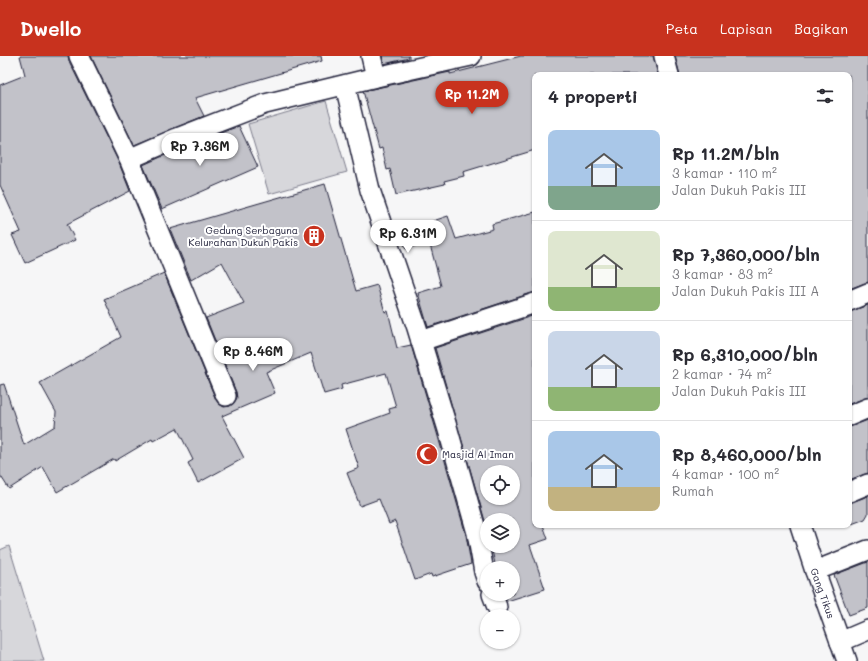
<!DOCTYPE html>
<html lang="id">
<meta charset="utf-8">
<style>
:root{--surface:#fff;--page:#f7f7f7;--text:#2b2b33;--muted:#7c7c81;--line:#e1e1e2;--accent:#c8321e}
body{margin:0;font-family:Mali,sans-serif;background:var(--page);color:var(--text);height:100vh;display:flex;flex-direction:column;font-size:15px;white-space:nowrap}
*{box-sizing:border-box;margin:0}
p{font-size:13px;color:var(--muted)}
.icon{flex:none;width:22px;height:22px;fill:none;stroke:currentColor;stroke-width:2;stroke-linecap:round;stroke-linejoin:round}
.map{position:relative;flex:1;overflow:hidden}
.panel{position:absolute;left:532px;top:16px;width:320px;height:456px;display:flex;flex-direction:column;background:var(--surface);border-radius:8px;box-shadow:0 1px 3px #0004}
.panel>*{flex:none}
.buttons{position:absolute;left:480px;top:409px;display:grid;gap:8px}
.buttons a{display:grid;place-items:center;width:40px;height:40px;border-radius:50%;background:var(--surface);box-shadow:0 1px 3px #0004;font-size:20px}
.price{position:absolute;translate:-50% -34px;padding:0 9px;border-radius:14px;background:#fff;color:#222;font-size:13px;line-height:26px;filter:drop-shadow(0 1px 2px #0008)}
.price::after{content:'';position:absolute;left:50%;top:24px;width:12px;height:9px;margin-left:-6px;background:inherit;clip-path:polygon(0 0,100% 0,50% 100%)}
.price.active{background:var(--accent);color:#fff}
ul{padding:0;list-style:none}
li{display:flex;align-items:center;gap:12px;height:100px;padding:0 16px}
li+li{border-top:1px solid var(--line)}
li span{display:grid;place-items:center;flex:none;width:112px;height:80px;border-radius:8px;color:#555}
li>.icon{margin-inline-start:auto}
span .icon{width:48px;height:48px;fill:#fffc;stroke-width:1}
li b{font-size:17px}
h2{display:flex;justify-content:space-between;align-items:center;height:48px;padding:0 16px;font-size:17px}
header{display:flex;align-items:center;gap:24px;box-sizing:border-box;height:56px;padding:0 20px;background:var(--accent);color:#fff}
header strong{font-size:19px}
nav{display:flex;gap:22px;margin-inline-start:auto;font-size:14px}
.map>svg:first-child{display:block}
.green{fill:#d7d7db;stroke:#7c7c8b}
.building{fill:#c2c2c9;stroke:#22223b;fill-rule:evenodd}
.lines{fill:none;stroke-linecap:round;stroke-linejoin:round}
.street-casing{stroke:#22223b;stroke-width:22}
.street{stroke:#fff;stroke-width:19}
.labels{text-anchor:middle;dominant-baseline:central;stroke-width:4;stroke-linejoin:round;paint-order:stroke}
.poi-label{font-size:10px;fill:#22223b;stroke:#fff;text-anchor:end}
.street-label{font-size:10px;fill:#22223b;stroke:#fff}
</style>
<header>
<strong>Dwello</strong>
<nav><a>Peta</a><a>Lapisan</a><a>Bagikan</a></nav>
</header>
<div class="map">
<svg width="868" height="605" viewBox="0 0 868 605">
<rect width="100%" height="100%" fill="#f6f6f7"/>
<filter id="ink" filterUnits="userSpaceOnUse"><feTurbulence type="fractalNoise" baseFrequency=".025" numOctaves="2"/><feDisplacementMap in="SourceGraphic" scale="8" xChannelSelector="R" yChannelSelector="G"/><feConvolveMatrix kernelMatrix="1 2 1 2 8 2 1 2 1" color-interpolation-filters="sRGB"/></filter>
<g filter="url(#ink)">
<path class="green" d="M326,45L347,116L269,138L248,68Z
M9,490L44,605H0V494Z"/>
<path class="building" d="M20,0H68L69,5L119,107L130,135L67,168L75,184L25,207L12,179L21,176L0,129V29L25,19Z
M91,0H321L322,5L195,42L204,60L134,89Z
M382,0H409V2L384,8Z
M521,0H653L658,19H535V94L463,116L464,120L444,125L445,128L396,139L390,113L387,114L382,92L379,93L363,35L450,16V18Z
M675,0H868V226L849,233V19H680Z
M239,70L258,111L162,153L143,109L181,92Z
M325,128L356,235L377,229L385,256L388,255L397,292L411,289L437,377L466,479L471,508L432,521L431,518L415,524L395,465L389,468L379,443L360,450L347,417L359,412L346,373L390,357L389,353L396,351L386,317L341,329L342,333L324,338L311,297L266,316L275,337L222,360L244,402L198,427L188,407L193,404L177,372L153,385L152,383L115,405L114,403L57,436L43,411L9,433L0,419V329L4,328L24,389L55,370L56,356L40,327L121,281L104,243L164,217L216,344L219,348L224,351L230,350L234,347L237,342L236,336L206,262L244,247L222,206L191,224L170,173Z
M535,156V236L428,271L418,237L441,230L429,185L406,193L400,176L448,160L456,183L493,173L492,168Z
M868,249V341L849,348V256Z
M535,259V443H534L535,469H543L548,483L530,489L545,533L507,545L505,538H513V512H496L491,490H513V464H487V472L435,292ZM487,416H513V442H487Z
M868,364V417L849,424V371Z
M868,440V458L865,463L849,469V447Z
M868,506V552L849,559L834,519Z"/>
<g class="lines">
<g class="street-casing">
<g id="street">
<path d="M79,0L129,103L226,340"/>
<path d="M371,0L376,21"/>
<path d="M664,0L669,19"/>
<path d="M345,29L370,134L417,272L448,374L477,477L484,516L487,525"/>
<path d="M129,103L177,82L265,48L376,21L471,0"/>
<path d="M849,245L868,237"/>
<path d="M421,285L535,247"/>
<path d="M849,360L868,352"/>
<path d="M849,436L868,428"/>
<path id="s1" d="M800,469L815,515L847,605"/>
<path d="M815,515L868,494"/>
<path d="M492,538L497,551"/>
<path d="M840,586L868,574"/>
</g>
</g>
<use href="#street" class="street"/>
</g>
</g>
<defs>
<g id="building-disc" transform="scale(1.15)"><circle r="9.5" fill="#c8321e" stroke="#fff"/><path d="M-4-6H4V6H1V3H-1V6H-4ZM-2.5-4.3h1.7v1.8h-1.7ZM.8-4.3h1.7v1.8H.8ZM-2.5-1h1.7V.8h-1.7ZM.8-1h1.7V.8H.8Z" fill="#fff"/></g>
<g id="mosque-disc" transform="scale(1.15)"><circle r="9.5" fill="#c8321e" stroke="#fff"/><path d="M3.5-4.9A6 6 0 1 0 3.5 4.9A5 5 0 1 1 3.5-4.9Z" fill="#fff"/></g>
</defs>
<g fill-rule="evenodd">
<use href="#building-disc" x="314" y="180"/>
<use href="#mosque-disc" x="427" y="398"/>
</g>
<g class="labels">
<g class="poi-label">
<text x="298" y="174">Gedung Serbaguna<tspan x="298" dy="12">Kelurahan Dukuh Pakis</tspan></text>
<text x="442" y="398" text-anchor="start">Masjid Al Iman</text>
</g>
<g class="street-label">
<text stroke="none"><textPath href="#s1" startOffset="72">Gang Tikus</textPath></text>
</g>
</g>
</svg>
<div class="buttons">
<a><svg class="icon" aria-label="locate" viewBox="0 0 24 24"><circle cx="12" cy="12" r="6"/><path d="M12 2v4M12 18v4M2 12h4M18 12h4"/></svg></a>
<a><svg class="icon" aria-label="layers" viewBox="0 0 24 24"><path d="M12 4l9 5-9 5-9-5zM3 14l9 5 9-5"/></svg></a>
<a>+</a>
<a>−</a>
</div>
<b class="price active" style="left:472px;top:59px">Rp 11.2M</b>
<b class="price" style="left:200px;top:111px">Rp 7.36M</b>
<b class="price" style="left:408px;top:198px">Rp 6.31M</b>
<b class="price" style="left:253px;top:316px">Rp 8.46M</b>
<section class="panel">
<h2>4 properti<svg class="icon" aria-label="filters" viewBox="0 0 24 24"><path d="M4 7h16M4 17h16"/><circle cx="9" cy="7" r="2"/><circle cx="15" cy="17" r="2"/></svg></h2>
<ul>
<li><span style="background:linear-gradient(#a9c7e8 70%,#7fa58c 0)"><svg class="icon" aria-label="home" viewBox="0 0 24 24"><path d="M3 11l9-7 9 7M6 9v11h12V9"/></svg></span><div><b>Rp 11.2M/bln</b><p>3 kamar · 110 m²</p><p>Jalan Dukuh Pakis III</p></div></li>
<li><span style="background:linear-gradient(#dfe7d0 70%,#8fb573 0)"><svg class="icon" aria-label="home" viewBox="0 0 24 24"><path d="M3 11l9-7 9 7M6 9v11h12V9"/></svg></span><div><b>Rp 7,360,000/bln</b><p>3 kamar · 83 m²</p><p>Jalan Dukuh Pakis III A</p></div></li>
<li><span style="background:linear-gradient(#c9d6e8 70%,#8fb573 0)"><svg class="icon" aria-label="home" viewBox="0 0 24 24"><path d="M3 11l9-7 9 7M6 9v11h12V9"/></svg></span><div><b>Rp 6,310,000/bln</b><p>2 kamar · 74 m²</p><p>Jalan Dukuh Pakis III</p></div></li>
<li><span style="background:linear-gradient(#a9c7e8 70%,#c2b280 0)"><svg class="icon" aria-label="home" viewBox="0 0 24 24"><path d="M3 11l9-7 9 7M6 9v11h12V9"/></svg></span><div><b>Rp 8,460,000/bln</b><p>4 kamar · 100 m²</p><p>Rumah</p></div></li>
</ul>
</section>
</div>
